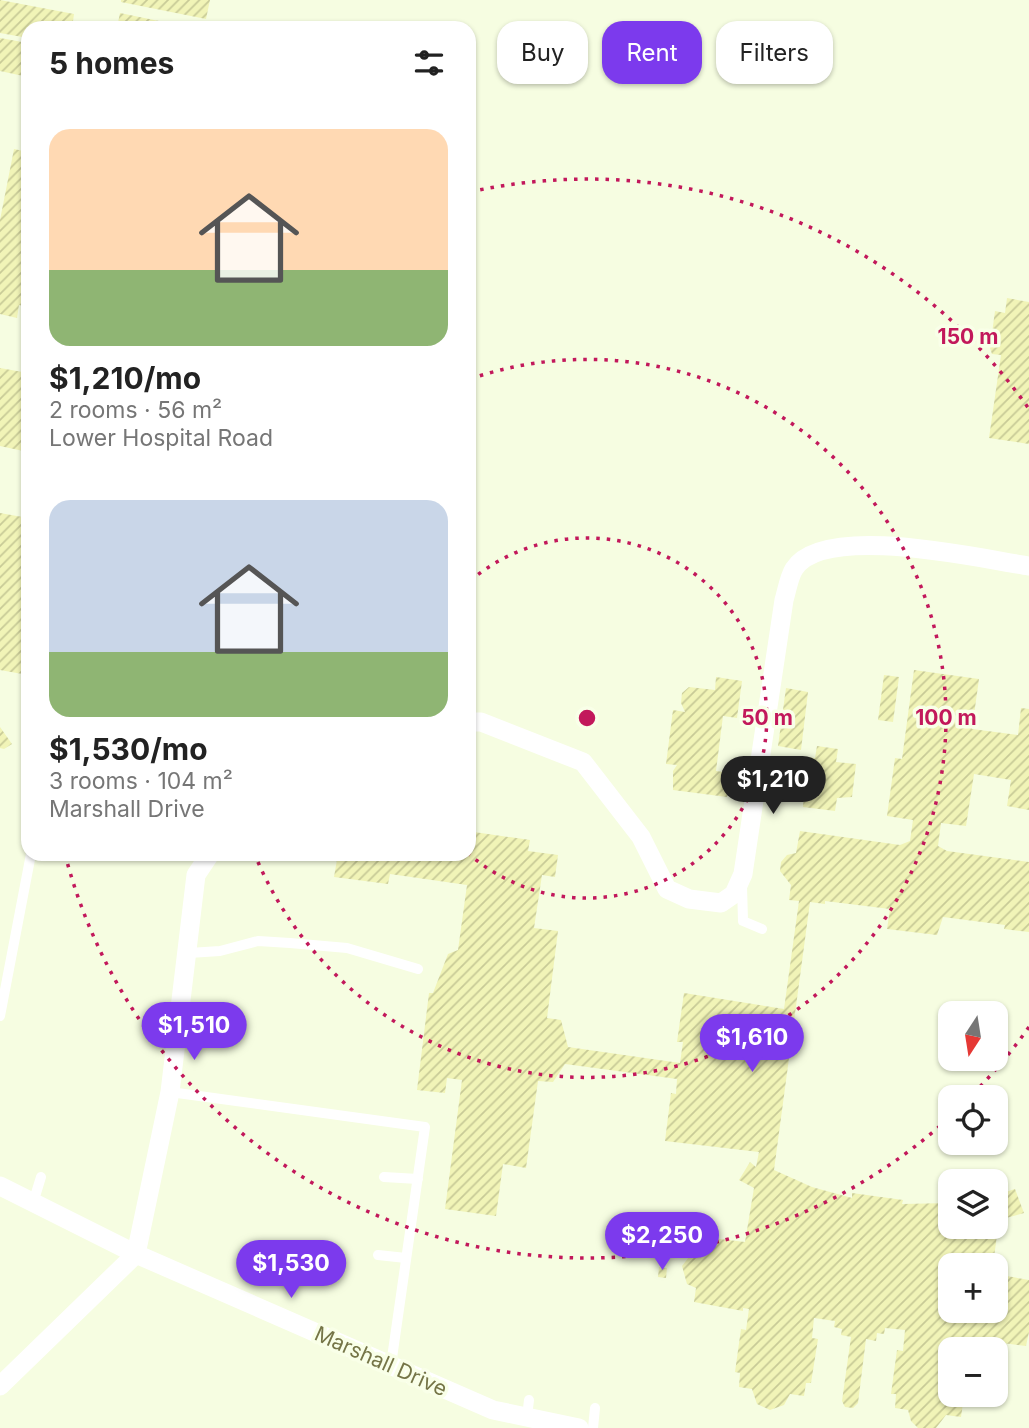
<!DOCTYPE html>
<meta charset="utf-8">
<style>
:root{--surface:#fff;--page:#f2f2f2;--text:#222;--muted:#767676;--accent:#7c3aed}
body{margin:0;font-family:Inter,sans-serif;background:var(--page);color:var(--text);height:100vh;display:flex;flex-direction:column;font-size:26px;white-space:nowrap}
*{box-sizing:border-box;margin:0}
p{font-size:23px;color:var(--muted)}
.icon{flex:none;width:38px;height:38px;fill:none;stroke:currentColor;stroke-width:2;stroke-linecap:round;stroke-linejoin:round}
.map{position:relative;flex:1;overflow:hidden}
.panel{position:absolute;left:21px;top:21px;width:455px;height:840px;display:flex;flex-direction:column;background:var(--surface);border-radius:21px;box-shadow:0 2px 5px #0004}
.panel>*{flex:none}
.top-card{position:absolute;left:497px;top:21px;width:427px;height:63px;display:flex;gap:14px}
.needle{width:46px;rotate:192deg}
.controls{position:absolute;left:938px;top:1001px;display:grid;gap:14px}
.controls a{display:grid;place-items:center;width:70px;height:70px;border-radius:14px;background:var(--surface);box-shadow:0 2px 5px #0004;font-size:35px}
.price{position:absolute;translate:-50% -60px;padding:0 16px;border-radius:24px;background:var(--accent);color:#fff;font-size:23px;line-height:46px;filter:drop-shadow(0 2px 4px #0008)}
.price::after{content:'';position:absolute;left:50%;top:42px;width:21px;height:16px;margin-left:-10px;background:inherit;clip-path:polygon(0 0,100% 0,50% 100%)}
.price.on{background:#222;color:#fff}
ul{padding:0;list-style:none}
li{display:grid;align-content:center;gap:14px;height:371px;padding:0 28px}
li span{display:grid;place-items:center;height:217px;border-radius:21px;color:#555}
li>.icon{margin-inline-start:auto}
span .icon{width:126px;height:126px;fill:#fffc;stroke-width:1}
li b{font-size:30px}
h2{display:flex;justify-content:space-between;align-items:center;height:84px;padding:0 28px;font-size:30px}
.chip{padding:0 24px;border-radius:21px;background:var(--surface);box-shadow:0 2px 5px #0004;font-size:24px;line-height:63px}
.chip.on{background:var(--accent);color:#fff}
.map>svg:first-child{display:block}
.building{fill:url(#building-hatch)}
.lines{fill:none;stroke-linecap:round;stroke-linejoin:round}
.lane{stroke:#fff;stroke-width:10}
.street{stroke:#fff;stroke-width:19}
.ring{fill:none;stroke:#c2185b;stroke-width:3.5;stroke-dasharray:3.5 7}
.labels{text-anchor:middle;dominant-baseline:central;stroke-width:7;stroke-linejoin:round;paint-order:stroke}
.street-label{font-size:21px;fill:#757547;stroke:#f9ffe8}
.centre{fill:#c2185b;stroke:#f9ffe8;stroke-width:3.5}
.ring-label{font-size:21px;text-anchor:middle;font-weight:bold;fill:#c2185b;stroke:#f9ffe8;stroke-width:7;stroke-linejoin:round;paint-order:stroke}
</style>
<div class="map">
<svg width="1029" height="1428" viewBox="0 0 1029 1428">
<defs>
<pattern id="building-hatch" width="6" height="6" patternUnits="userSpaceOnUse" patternTransform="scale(1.75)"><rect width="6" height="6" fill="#f1f4b7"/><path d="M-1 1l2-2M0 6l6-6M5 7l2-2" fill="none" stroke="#c8ca97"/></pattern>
</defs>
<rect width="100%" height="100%" fill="#f6fde1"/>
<path class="building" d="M0,0L74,14L72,28H28V38L0,33Z
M121,0H210L206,19L121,2Z
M120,13L188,27V28H117Z
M0,38L28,43V77L0,71Z
M14,149L28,152V240L21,277L28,279V307L19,305L17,318L0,314V220Z
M1007,298L1029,302V444L989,438L1001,355L992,354L990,348L995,311L1005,313Z
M0,368L28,373V452L0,446Z
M0,513L28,518V675L0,670Z
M914,670L979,679L972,729L1018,735L1021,708L1029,709V810L1007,806L1011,780L974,774L966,826L941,823L938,846L947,851L1029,862V932L1004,929L1005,925L943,917L937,935L887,929L890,909L825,901V904L810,902L774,1170L812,1187L852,1198V1193L903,1200L902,1204L950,1203V1227H996V1195L1015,1189L1024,1213L999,1220L993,1265H950V1311H996V1274L1029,1280V1332L1026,1346L971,1339L969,1349H950V1395H969L968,1404L963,1403L961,1417L946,1415L936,1428H918L911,1421L908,1410L895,1408L896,1394H891L897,1350L903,1351L905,1330L885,1328L884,1334L877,1333L876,1341L866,1339L858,1403L853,1408L845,1407L842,1401L851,1337L841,1335L842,1329L834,1327L835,1321L814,1318L812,1338L818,1339L811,1383H806L804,1396L790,1394L784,1405L770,1410L757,1404L752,1389L739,1387L740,1373L735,1372L741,1329L746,1330L749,1309L743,1308V1311L694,1302L696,1288L687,1284L682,1266L692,1253L701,1251L703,1237L745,1242L754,1188L739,1180L750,1162L756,1167L759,1152L665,1141L671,1093L676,1094L677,1079L565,1064L553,1082L538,1081L526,1168L503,1164L496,1216L445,1209L462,1080L447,1078L445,1093L417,1090L429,993H433L448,954L458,950L467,885L390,874L388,884L334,877L338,854H469V820L475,821L474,832L530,840L528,851L558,855L555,877L542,875L534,928L558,931L547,1018L561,1020L568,1047L680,1063L683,1042H677L684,993L784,1009L799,901L789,900L791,885L780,871L781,862L787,855L796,853L800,831L900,845L910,841L913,820L887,816L895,758L902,759Z
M884,675L899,677L893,722L878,720Z
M716,677L742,681L737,718L723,716L716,771L731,773L727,797L673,790V771L677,765L666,764L673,710L685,712L681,703L682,693L689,687L715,690Z
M786,688L808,692L801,750L778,746Z
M0,727L12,744L4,749L0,748Z
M817,746L838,749L836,762L856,764L852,797L837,798L835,811L803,807L804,794L790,789L795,756L815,758Z
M659,1267L667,1268L666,1278L658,1277Z"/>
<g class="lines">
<path class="lane" d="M742,886L743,921L762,929
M189,953L220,951L258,941L290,943L347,948L418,969
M0,1016L31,854
M170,1092L425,1127L391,1365
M384,1177L418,1179
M33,1203L41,1177
M378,1255L406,1258
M527,1417L529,1400
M593,1428L595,1408"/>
<path class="street" d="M469,722H481L583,762L641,837L667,889L689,899L721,903L734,894L743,874L784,600C787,590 789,577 794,569C824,522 981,559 1029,566
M0,1186L136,1254L493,1410L579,1428
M0,1386L136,1254L170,1092L196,875L210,854"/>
</g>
<g class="ring">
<path d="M470 581A180 180 0 1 1 470 855"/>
<path d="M470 379A359 359 0 1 1 255 855"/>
<path d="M1029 1027A539 539 0 0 1 971 1096M948 1119A539 539 0 0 1 66 858M470 192A539 539 0 0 1 1029 409"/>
</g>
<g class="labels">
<g class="street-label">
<text transform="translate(381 1361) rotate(24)">Marshall Drive</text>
</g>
</g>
<circle cx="587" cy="718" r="10" class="centre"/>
<g class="ring-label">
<text x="968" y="344">150 m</text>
<text x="767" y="725">50 m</text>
<text x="946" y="725">100 m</text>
</g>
</svg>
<div class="controls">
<a><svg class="needle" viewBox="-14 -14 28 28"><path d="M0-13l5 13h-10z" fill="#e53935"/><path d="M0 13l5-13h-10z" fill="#767676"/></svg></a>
<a><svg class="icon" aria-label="locate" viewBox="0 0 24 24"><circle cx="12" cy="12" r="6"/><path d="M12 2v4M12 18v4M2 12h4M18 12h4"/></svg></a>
<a><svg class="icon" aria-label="layers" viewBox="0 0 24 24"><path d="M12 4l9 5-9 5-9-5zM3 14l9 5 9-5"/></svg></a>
<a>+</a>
<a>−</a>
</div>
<b class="price on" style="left:773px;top:816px">$1,210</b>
<b class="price" style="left:194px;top:1062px">$1,510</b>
<b class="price" style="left:752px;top:1074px">$1,610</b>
<b class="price" style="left:662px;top:1272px">$2,250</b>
<b class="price" style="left:291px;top:1300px">$1,530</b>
<div class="top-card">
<a class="chip">Buy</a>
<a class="chip on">Rent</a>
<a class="chip">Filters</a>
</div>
<section class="panel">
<h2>5 homes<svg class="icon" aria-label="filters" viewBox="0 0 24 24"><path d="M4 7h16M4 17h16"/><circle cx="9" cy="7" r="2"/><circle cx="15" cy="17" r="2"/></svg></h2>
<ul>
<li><span style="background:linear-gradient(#ffd9b3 65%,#8fb573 0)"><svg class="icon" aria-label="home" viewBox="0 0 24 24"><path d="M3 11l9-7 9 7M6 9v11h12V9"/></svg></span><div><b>$1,210/mo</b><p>2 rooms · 56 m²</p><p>Lower Hospital Road</p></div></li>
<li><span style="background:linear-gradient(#c9d6e8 70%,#8fb573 0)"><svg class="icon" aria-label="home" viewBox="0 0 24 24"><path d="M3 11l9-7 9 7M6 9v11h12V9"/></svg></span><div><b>$1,530/mo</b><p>3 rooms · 104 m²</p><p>Marshall Drive</p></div></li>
</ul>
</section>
</div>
